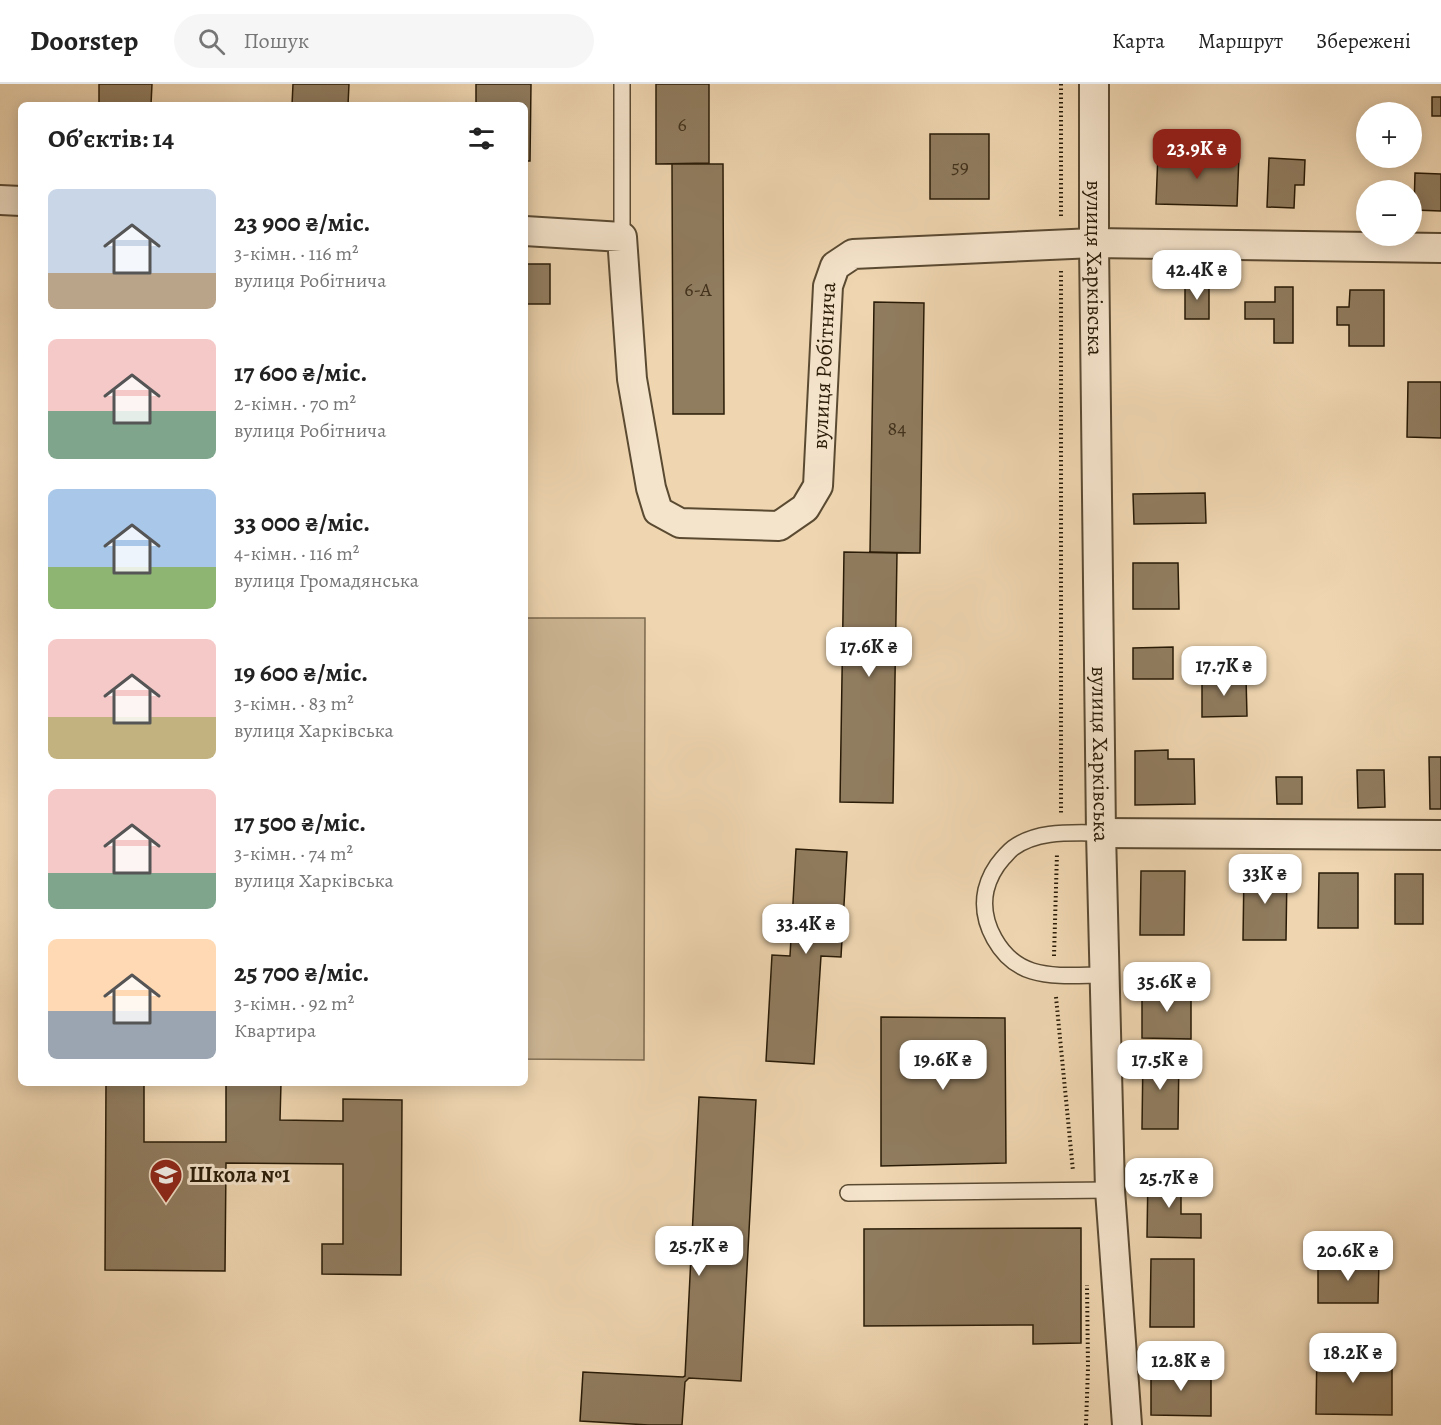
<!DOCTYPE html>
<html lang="uk">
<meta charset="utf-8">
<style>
:root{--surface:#fff;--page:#f6f6f6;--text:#222;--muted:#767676;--line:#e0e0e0;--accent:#8f2418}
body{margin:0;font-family:Alegreya,serif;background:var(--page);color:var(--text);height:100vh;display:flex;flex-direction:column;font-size:22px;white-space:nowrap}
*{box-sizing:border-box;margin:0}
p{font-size:20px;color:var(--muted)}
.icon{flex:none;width:33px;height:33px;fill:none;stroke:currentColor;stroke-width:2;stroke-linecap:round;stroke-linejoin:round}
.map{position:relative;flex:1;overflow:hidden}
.side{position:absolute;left:18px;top:18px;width:510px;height:984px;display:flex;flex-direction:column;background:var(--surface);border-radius:9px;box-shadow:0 3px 15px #0003}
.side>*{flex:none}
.tools{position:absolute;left:1356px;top:18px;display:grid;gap:12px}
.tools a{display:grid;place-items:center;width:66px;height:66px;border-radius:50%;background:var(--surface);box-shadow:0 3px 15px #0003;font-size:30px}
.price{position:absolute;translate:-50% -51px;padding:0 14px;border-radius:12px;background:#fff;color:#222;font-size:20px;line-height:39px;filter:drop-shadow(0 2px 3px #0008)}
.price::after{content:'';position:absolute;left:50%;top:36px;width:18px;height:14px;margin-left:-9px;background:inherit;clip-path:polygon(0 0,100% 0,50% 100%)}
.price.active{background:var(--accent);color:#fff}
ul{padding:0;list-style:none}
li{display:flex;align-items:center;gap:18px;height:150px;padding:0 30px}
li span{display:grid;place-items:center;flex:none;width:168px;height:120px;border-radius:9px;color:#555}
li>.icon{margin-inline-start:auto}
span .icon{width:72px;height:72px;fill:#fffc;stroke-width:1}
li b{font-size:26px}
h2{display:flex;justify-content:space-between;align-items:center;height:72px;padding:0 30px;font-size:26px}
header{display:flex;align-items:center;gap:36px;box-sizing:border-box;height:84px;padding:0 30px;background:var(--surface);border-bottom:2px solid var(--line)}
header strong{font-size:28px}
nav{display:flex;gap:33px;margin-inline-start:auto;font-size:21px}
.search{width:420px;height:54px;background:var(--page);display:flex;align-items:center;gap:15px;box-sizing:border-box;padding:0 21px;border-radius:33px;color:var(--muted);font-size:22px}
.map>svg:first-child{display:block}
.green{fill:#cdb694;stroke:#7b684e;stroke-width:1.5}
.building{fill:#907c5f;stroke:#291b07;stroke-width:1.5}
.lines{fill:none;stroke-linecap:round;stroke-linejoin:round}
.lane-casing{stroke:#5a4a32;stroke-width:18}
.street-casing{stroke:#5a4a32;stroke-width:32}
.path{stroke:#291b07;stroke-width:4;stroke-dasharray:1.5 3;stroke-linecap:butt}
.lane{stroke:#f5e4cc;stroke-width:15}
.street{stroke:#f5e4cc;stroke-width:28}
.labels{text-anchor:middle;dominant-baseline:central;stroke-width:6;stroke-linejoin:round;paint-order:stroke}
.number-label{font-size:20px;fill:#43331d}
.street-label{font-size:22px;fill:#291b07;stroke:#f5e4cc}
.poi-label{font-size:22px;font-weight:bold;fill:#291b07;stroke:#f5e4cc;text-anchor:start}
</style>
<header>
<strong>Doorstep</strong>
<div class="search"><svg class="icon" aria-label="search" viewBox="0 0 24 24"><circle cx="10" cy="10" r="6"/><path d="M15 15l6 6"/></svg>Пошук</div>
<nav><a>Карта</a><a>Маршрут</a><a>Збережені</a></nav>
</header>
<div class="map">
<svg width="1441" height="1341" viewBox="0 0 1441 1341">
<rect width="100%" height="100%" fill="#efd6b1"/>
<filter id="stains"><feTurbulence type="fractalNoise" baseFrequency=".00333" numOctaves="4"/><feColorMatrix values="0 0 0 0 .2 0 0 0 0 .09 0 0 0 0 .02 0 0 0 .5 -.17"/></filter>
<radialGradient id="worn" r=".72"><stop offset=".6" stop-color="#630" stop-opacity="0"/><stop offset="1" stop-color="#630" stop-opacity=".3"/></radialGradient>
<path class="green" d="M525,534H645L644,976L525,975Z"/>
<path class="building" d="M99,0H152L151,21H99Z
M293,0H349L348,21H292Z
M476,0H531L530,77H525V21H476Z
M656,0H709V79L656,80Z
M1432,13H1441V32H1432Z
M930,50H989V115H930Z
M1158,69L1239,72L1237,122L1156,120Z
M1269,74L1305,76L1304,101H1295L1294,124L1267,123Z
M672,80H723L724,330H673Z
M1415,89L1441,90V127L1414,126Z
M525,180H550V220H525Z
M1185,199L1209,200V235H1185Z
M1275,203H1293V259H1274V235H1245V218H1275Z
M1350,206H1384V262H1349V241H1337V223H1349Z
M874,218L924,219L920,469L870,468Z
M1408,298H1441V354L1407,353Z
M1205,409L1206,439L1134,440L1133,410Z
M844,468L897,469L893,719L840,718Z
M1133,479H1178L1179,525H1133Z
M1173,563V595H1133V564Z
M1246,593L1247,632L1202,633V594Z
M1168,666V675H1194L1195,720L1135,721V667Z
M1429,673H1441V725H1430Z
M1357,686H1384L1385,723L1358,724Z
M1276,693H1302V720H1277Z
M796,765L847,768L841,873L821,872L814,980L766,977L772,871L790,872Z
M1244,786L1287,787L1286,856H1243Z
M1141,787H1185L1184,851H1140Z
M1319,789H1358V844H1318Z
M1395,790H1423V840H1395Z
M1142,904H1191V955L1142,954Z
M881,933L1005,934L1006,1079L881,1082Z
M1143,969H1179L1178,1045H1142Z
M106,999H144V1058H226V999H281L280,1036L343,1037V1015L402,1016L401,1191L322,1190V1160H343V1080L226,1079L225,1187L105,1186Z
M699,1013L756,1016L741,1297L689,1294L685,1298L682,1341H649L580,1337L583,1288L683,1293L685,1292Z
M1148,1089H1181V1130H1201V1154L1147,1153Z
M1081,1144V1259L1033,1260V1241L864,1242V1145Z
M1151,1175H1194V1243H1150Z
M1318,1177H1379L1378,1219H1318Z
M1317,1263H1346V1284H1369V1266H1386V1284L1392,1285V1331L1316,1330Z
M1151,1283L1211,1284V1332L1151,1331Z"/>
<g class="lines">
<g class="lane-casing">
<path id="lane" d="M622,153V0
M1101,749C1071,749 1038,746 1013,764C1009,767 1006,771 1003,774C995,783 989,794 986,806C979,838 1000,877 1032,887C1055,894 1081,891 1105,891
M848,1109L1110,1106"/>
</g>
<g class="street-casing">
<g id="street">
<path id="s1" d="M1094,0V159L1101,749L1110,1106L1127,1341"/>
<path d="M0,116L21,117"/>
<path id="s2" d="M525,147L622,153L632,295L651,404L658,427L680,439L779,442L805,424L818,402L828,202L835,182L853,170L1094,159L1441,164"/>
<path d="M1101,749L1441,751"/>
</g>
</g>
<path class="path" d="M1061,0V135
M1061,187V729
M1054,872L1057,769
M1056,913L1073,1087
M1086,1341L1088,1284L1087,1201"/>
<use href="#lane" class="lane"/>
<use href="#street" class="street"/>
</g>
<defs>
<g id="school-pin" transform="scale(1.725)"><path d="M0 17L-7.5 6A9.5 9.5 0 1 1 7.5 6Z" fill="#8f2418" stroke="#f5e4cc"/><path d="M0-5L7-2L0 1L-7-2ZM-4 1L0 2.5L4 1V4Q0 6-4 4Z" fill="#fff"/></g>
</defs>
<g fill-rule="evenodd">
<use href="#school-pin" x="166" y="1091"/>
</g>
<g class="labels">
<g class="number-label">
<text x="682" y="40">6</text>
<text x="960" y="82">59</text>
<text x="698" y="205">6-А</text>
<text x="897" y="344">84</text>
</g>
<g class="street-label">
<text stroke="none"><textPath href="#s1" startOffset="184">вулиця Харківська</textPath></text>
<text stroke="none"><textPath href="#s2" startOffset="676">вулиця Робітнича</textPath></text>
<text stroke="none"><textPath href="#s1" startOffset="670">вулиця Харківська</textPath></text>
</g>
<g class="poi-label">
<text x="189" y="1091">Школа №1</text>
</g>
</g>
<rect width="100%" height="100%" filter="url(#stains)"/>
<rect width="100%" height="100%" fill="url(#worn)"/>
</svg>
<div class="tools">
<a>+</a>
<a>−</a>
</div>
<b class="price active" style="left:1197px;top:96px">23.9K ₴</b>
<b class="price" style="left:1197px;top:217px">42.4K ₴</b>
<b class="price" style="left:869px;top:594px">17.6K ₴</b>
<b class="price" style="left:1224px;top:613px">17.7K ₴</b>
<b class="price" style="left:1265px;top:821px">33K ₴</b>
<b class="price" style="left:806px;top:871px">33.4K ₴</b>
<b class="price" style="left:1167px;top:929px">35.6K ₴</b>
<b class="price" style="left:943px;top:1007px">19.6K ₴</b>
<b class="price" style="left:1160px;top:1007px">17.5K ₴</b>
<b class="price" style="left:1169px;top:1125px">25.7K ₴</b>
<b class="price" style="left:699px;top:1193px">25.7K ₴</b>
<b class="price" style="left:1348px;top:1198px">20.6K ₴</b>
<b class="price" style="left:1353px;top:1300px">18.2K ₴</b>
<b class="price" style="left:1181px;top:1308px">12.8K ₴</b>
<section class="side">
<h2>Об’єктів: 14<svg class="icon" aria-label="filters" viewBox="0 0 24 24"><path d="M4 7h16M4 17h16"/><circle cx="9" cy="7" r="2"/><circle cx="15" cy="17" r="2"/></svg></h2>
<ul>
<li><span style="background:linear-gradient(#c9d6e8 70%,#b9a48a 0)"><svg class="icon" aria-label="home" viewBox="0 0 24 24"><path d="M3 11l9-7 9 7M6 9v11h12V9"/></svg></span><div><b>23 900 ₴/міс.</b><p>3-кімн. · 116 m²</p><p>вулиця Робітнича</p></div></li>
<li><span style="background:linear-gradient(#f6c9c9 60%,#7fa58c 0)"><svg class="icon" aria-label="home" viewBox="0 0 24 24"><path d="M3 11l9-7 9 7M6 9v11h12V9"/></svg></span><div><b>17 600 ₴/міс.</b><p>2-кімн. · 70 m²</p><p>вулиця Робітнича</p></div></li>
<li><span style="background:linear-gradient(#a9c7e8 65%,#8fb573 0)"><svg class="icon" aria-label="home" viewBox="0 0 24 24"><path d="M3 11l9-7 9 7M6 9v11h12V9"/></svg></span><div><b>33 000 ₴/міс.</b><p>4-кімн. · 116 m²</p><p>вулиця Громадянська</p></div></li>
<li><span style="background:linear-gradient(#f6c9c9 65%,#c2b280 0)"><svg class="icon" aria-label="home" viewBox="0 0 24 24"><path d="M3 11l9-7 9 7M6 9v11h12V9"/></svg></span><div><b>19 600 ₴/міс.</b><p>3-кімн. · 83 m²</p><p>вулиця Харківська</p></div></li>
<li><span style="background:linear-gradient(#f6c9c9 70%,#7fa58c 0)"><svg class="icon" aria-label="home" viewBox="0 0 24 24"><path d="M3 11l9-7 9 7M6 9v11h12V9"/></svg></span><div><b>17 500 ₴/міс.</b><p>3-кімн. · 74 m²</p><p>вулиця Харківська</p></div></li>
<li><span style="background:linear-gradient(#ffd9b3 60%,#9aa5b1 0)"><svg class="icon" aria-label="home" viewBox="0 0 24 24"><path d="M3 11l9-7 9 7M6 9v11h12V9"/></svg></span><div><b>25 700 ₴/міс.</b><p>3-кімн. · 92 m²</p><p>Квартира</p></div></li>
</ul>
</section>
</div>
